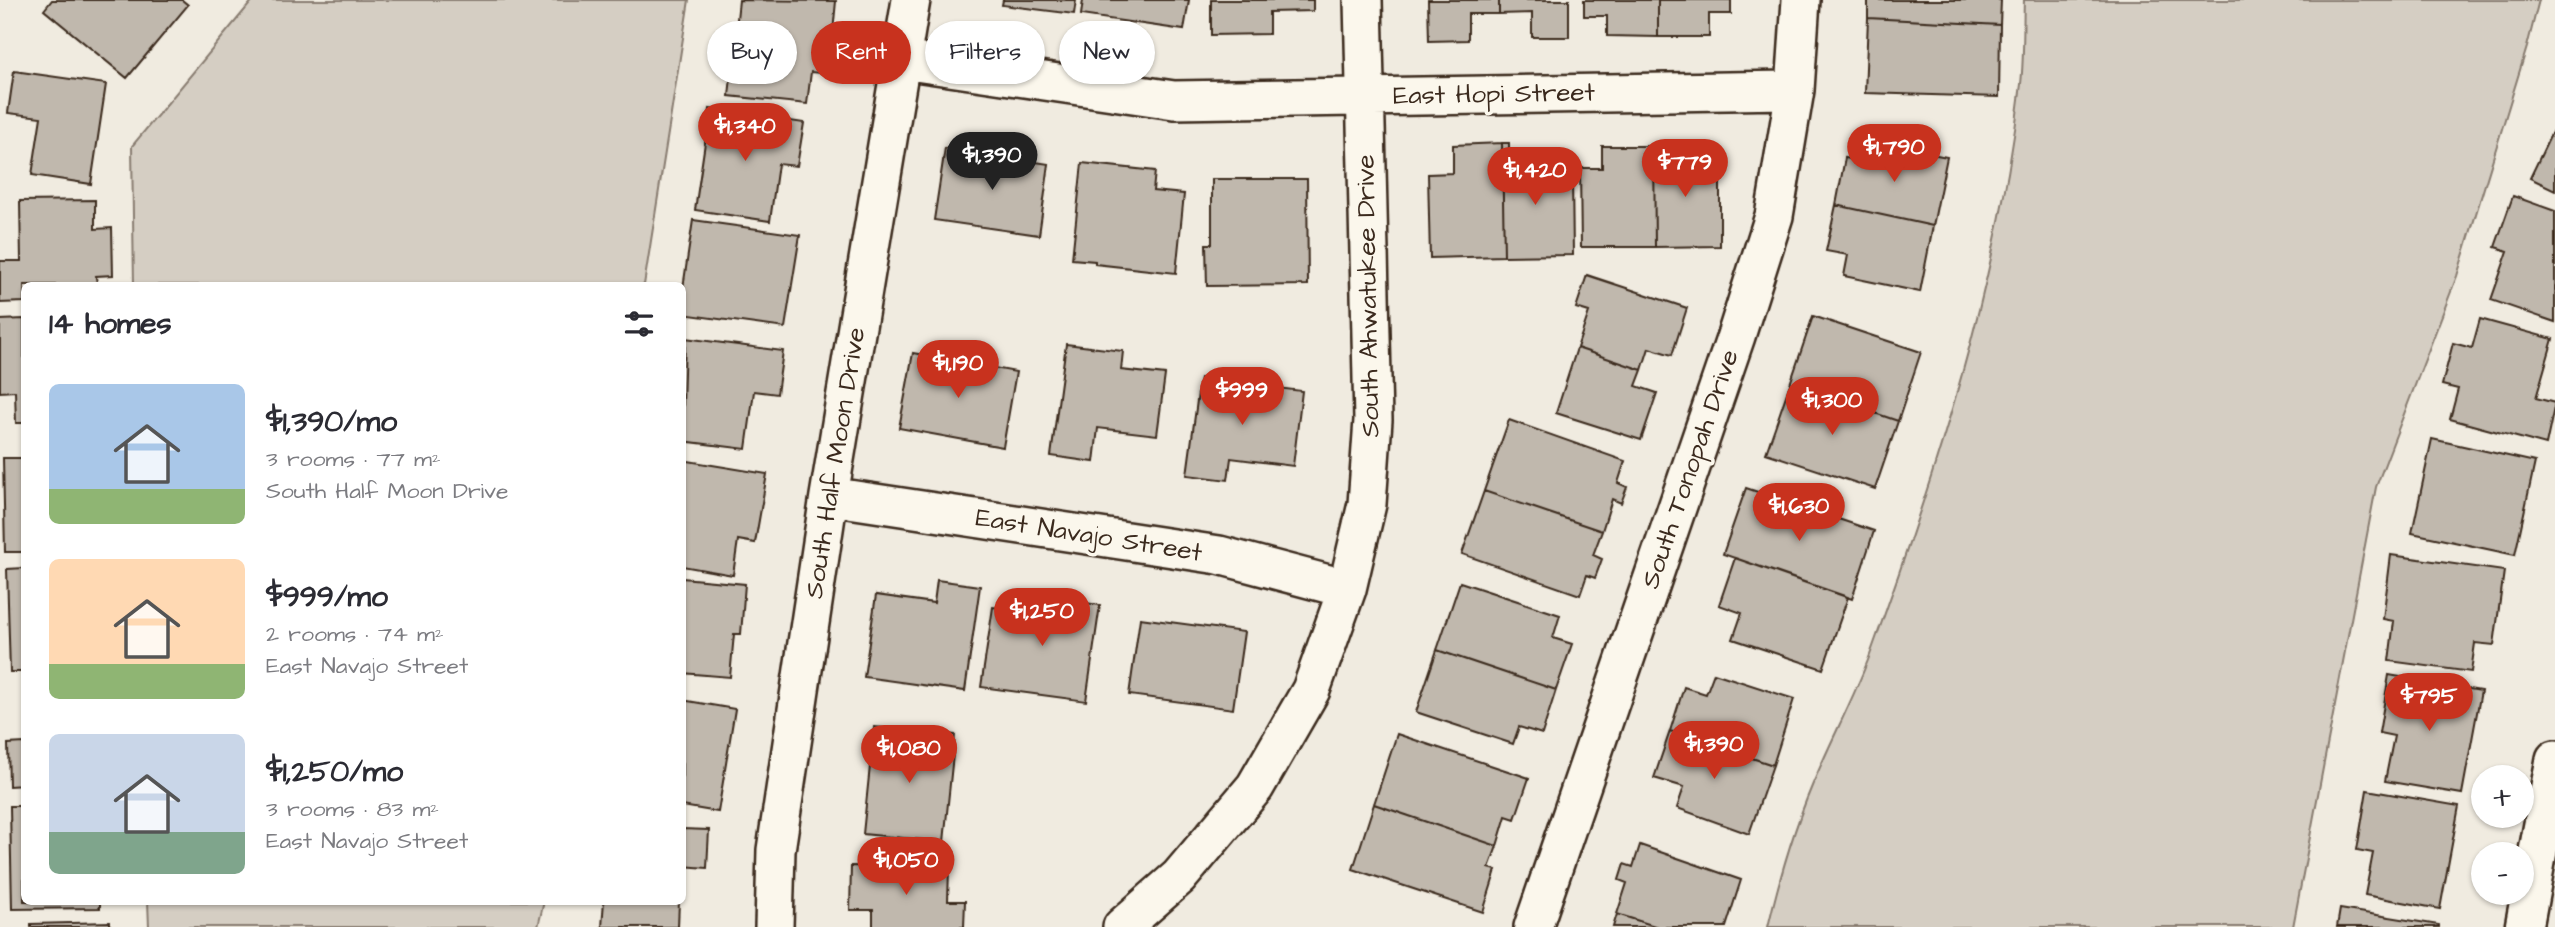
<!DOCTYPE html>
<meta charset="utf-8">
<style>
:root{--surface:#fff;--page:#f7f7f7;--text:#2b2b33;--muted:#7c7c81;--accent:#c8321e}
body{margin:0;font-family:"Architects Daughter",sans-serif;background:var(--page);color:var(--text);height:100vh;display:flex;flex-direction:column;font-size:26px;white-space:nowrap}
*{box-sizing:border-box;margin:0}
p{font-size:23px;color:var(--muted)}
.icon{flex:none;width:38px;height:38px;fill:none;stroke:currentColor;stroke-width:2;stroke-linecap:round;stroke-linejoin:round}
.map{position:relative;flex:1;overflow:hidden}
.details{position:absolute;left:21px;top:282px;width:665px;height:623px;display:flex;flex-direction:column;background:var(--surface);border-radius:10px;box-shadow:0 2px 5px #0004}
.details>*{flex:none}
.banner{position:absolute;left:707px;top:21px;width:665px;height:63px;display:flex;gap:14px}
.fabs{position:absolute;left:2471px;top:765px;display:grid;gap:14px}
.fabs a{display:grid;place-items:center;width:63px;height:63px;border-radius:50%;background:var(--surface);box-shadow:0 2px 5px #0004;font-size:35px}
.price{position:absolute;translate:-50% -60px;padding:0 16px;border-radius:24px;background:var(--accent);color:#fff;font-size:23px;line-height:46px;filter:drop-shadow(0 2px 4px #0008)}
.price::after{content:'';position:absolute;left:50%;top:42px;width:21px;height:16px;margin-left:-10px;background:inherit;clip-path:polygon(0 0,100% 0,50% 100%)}
.price.on{background:#222;color:#fff}
ul{padding:0;list-style:none}
li{display:flex;align-items:center;gap:21px;height:175px;padding:0 28px}
li span{display:grid;place-items:center;flex:none;width:196px;height:140px;border-radius:10px;color:#555}
li>.icon{margin-inline-start:auto}
span .icon{width:84px;height:84px;fill:#fffc;stroke-width:1}
li b{font-size:30px}
h2{display:flex;justify-content:space-between;align-items:center;height:84px;padding:0 28px;font-size:30px}
.chip{padding:0 24px;border-radius:32px;background:var(--surface);box-shadow:0 2px 5px #0004;font-size:24px;line-height:63px}
.chip.on{background:var(--accent);color:#fff}
.map>svg:first-child{display:block}
.green{fill:#d5cec3;stroke:#887c70;stroke-width:2}
.building{fill:#c0b8ad;stroke:#3b2a1e;stroke-width:2}
.lines{fill:none;stroke-linecap:round;stroke-linejoin:round}
.minor-casing{stroke:#3b2a1e;stroke-width:42}
.minor{stroke:#fbf7ec;stroke-width:37}
.labels{text-anchor:middle;dominant-baseline:central;stroke-width:7;stroke-linejoin:round;paint-order:stroke}
.street-label{font-size:26px;fill:#3b2a1e;stroke:#fbf7ec}
</style>
<div class="map">
<svg width="2555" height="927" viewBox="0 0 2555 927">
<rect width="100%" height="100%" fill="#f0ebe0"/>
<filter id="ink" filterUnits="userSpaceOnUse"><feTurbulence type="fractalNoise" baseFrequency=".0143" numOctaves="2"/><feDisplacementMap in="SourceGraphic" scale="14" xChannelSelector="R" yChannelSelector="G"/><feConvolveMatrix kernelMatrix="1 2 1 2 8 2 1 2 1" color-interpolation-filters="sRGB"/></filter>
<g filter="url(#ink)">
<path class="green" d="M253,0H689L644,285H134L132,146Z
M2024,0H2539L2527,47L2457,276L2376,487L2293,927H1768C1779,880 1793,831 1812,786C1830,742 1853,700 1870,655C1937,470 1998,281 2021,84C2024,57 2023,28 2024,0Z
M148,901H544L538,927H149Z"/>
<path class="building" d="M52,0H182L188,5L127,78L44,10Z
M739,0L836,1L829,74L811,72L807,104L729,96Z
M1003,0H1076L1074,14L1002,5Z
M1083,0H1189L1184,30L1081,15Z
M1211,0H1313V11L1269,12V34L1211,35Z
M1428,0H1499V14H1468V40L1429,41Z
M1499,0H1569V37H1532V13L1499,14Z
M1584,0H1658V37L1607,36V16H1584Z
M1658,0H1731V14H1709V37H1658Z
M1868,0H2001L2000,25L1868,18Z
M1868,18L2000,25L1999,97L1865,93Z
M14,71L106,84L91,184L32,175L41,117L8,113Z
M710,109L804,123L797,166L778,164L770,221L695,210Z
M2555,126V190L2530,178Z
M1872,142L1947,157L1933,226L1836,205L1845,158L1868,162Z
M1502,143H1509V151H1546L1547,177H1572L1573,255L1504,256Z
M1502,143L1504,256L1430,258L1428,174L1453,173V145Z
M1602,146H1654L1655,247H1581L1580,168H1602Z
M1654,146H1704V175H1720V246L1655,247Z
M945,148L1049,164L1039,235L934,220Z
M1082,163L1155,171L1153,191L1184,194L1176,273L1095,264V261L1072,259Z
M1212,179H1307L1308,285L1207,286L1206,244H1212Z
M2513,196L2555,211V322L2491,300L2508,251L2495,247Z
M95,200V229L112,228L113,275L96,276L97,285H24V302L0,303V261H21L20,201Z
M1836,205L1933,226L1920,292L1844,276L1848,255L1826,251Z
M693,220L800,235L785,328L682,314V295Z
M1587,275L1687,308L1672,355L1649,348L1642,370L1577,348L1589,312L1576,308Z
M1813,316L1921,352L1898,421L1790,384Z
M24,319V423H16L15,391L0,392V320Z
M2480,319L2553,339L2536,398L2555,403L2546,445L2450,419L2458,389L2442,385L2453,343L2472,348Z
M685,338L783,351L777,394L754,391L746,449L682,441Z
M1066,344L1123,351L1121,370L1165,375L1157,435L1098,428L1094,462L1051,456Z
M1577,348L1642,370L1636,386L1657,393L1641,440L1556,413Z
M913,353L1016,372L1003,447L899,428Z
M1200,378L1302,391L1293,466L1231,458L1228,480L1187,475Z
M1790,384L1898,421L1875,489L1766,453Z
M1509,420L1625,461L1618,483L1627,487L1621,503L1612,499L1602,531L1484,491Z
M2432,439L2535,462L2515,555L2412,533Z
M3,458H24V552H5Z
M682,460L767,474L755,543L738,540L733,575L682,566Z
M1746,488L1874,531L1852,599L1723,554Z
M1484,491L1602,531L1593,555L1602,559L1595,578L1587,575L1580,595L1462,554Z
M2391,555L2504,571L2494,645L2475,643L2471,672L2389,661L2394,621L2383,619Z
M1735,558L1848,597L1823,669L1733,639L1742,613L1719,605Z
M24,568V672H10L7,569Z
M682,578L745,584L741,634H734L730,677L682,673Z
M937,580L980,586L965,691L864,677L876,595L934,603Z
M1460,582L1560,615L1553,638L1572,644L1556,690L1437,650Z
M1029,595L1100,605L1086,701L981,687L993,607L1027,611Z
M1140,618L1244,632L1233,709L1129,695Z
M1437,650L1556,690L1542,734L1519,727L1513,744L1416,712Z
M1714,673L1794,699L1773,765L1670,731L1684,687L1706,694Z
M2389,675L2481,691L2462,794L2385,781L2394,736L2379,733Z
M682,700L735,709L718,812L682,806Z
M874,727L955,735L944,842L863,834Z
M1670,731L1773,765L1749,834L1677,808L1684,787L1654,778Z
M1397,734L1529,778L1515,819L1506,816L1497,846L1374,804Z
M24,743V785L9,786L8,744Z
M2367,790L2459,806L2440,909L2365,895L2373,853L2357,850Z
M1374,804L1497,846L1489,868L1496,870L1483,912L1353,869Z
M10,806H24V901H100V908L12,909Z
M682,829L709,830L707,868L682,866Z
M1640,845L1741,880L1726,927H1658L1617,914L1627,883L1619,880L1624,864L1633,867Z
M851,866L949,868L948,901H965L964,927H873V910H850Z
M604,901H679L678,927H602Z
M2340,909L2439,925V927H2337Z
M1617,914L1658,927H1613Z
M110,922V927H31V924Z"/>
<g class="lines">
<g class="minor-casing">
<path id="minor" d="M902,60L1174,100L1795,90
M829,496L1219,555L1347,589
M774,927L776,850L829,496L911,0
M1122,927L1179,877L1255,787L1311,690L1347,589L1367,504L1373,420L1363,0
M1533,927L1736,336L1774,216L1795,90L1801,0
M2524,927L2555,759"/>
</g>
<use href="#minor" class="minor"/>
</g>
</g>
<g class="labels">
<g class="street-label">
<text transform="translate(1494 94) rotate(-1)">East Hopi Street</text>
<text transform="translate(1368 296) rotate(-91)">South Ahwatukee Drive</text>
<text transform="translate(835 463) rotate(-81)">South Half Moon Drive</text>
<text transform="translate(1690 469) rotate(-71)">South Tonopah Drive</text>
<text transform="translate(1089 535) rotate(9)">East Navajo Street</text>
</g>
</g>
</svg>
<div class="fabs">
<a>+</a>
<a>−</a>
</div>
<b class="price" style="left:745px;top:163px">$1,340</b>
<b class="price" style="left:1894px;top:184px">$1,790</b>
<b class="price on" style="left:992px;top:192px">$1,390</b>
<b class="price" style="left:1685px;top:199px">$779</b>
<b class="price" style="left:1535px;top:207px">$1,420</b>
<b class="price" style="left:958px;top:400px">$1,190</b>
<b class="price" style="left:1242px;top:427px">$999</b>
<b class="price" style="left:1832px;top:437px">$1,300</b>
<b class="price" style="left:1799px;top:543px">$1,630</b>
<b class="price" style="left:1042px;top:648px">$1,250</b>
<b class="price" style="left:2429px;top:733px">$795</b>
<b class="price" style="left:1714px;top:781px">$1,390</b>
<b class="price" style="left:909px;top:785px">$1,080</b>
<b class="price" style="left:906px;top:897px">$1,050</b>
<div class="banner">
<a class="chip">Buy</a>
<a class="chip on">Rent</a>
<a class="chip">Filters</a>
<a class="chip">New</a>
</div>
<section class="details">
<h2>14 homes<svg class="icon" aria-label="filters" viewBox="0 0 24 24"><path d="M4 7h16M4 17h16"/><circle cx="9" cy="7" r="2"/><circle cx="15" cy="17" r="2"/></svg></h2>
<ul>
<li><span style="background:linear-gradient(#a9c7e8 75%,#8fb573 0)"><svg class="icon" aria-label="home" viewBox="0 0 24 24"><path d="M3 11l9-7 9 7M6 9v11h12V9"/></svg></span><div><b>$1,390/mo</b><p>3 rooms · 77 m²</p><p>South Half Moon Drive</p></div></li>
<li><span style="background:linear-gradient(#ffd9b3 75%,#8fb573 0)"><svg class="icon" aria-label="home" viewBox="0 0 24 24"><path d="M3 11l9-7 9 7M6 9v11h12V9"/></svg></span><div><b>$999/mo</b><p>2 rooms · 74 m²</p><p>East Navajo Street</p></div></li>
<li><span style="background:linear-gradient(#c9d6e8 70%,#7fa58c 0)"><svg class="icon" aria-label="home" viewBox="0 0 24 24"><path d="M3 11l9-7 9 7M6 9v11h12V9"/></svg></span><div><b>$1,250/mo</b><p>3 rooms · 83 m²</p><p>East Navajo Street</p></div></li>
</ul>
</section>
</div>
